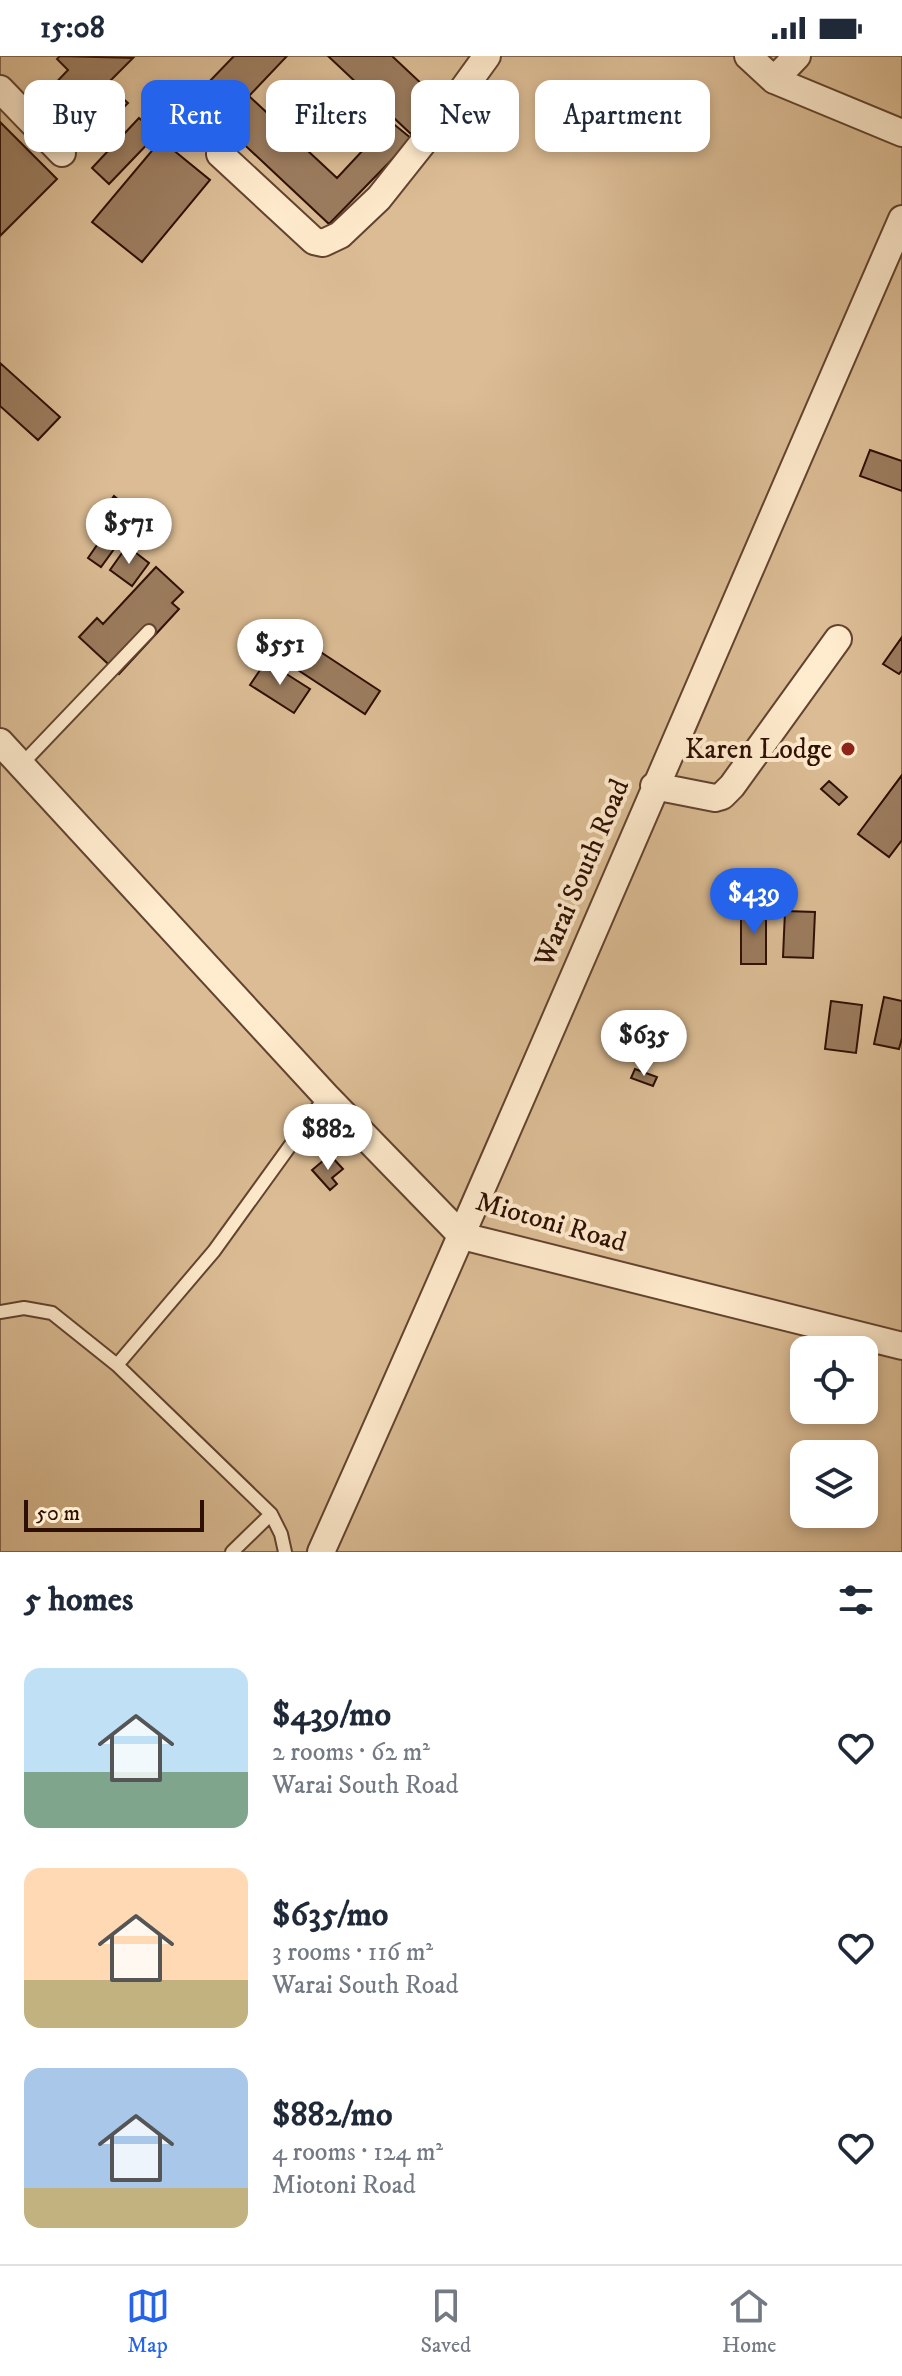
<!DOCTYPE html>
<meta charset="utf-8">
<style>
:root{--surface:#fff;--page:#f2f2f3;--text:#1f2937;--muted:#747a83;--line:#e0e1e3;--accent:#2563eb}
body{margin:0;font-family:"IM FELL DW Pica",serif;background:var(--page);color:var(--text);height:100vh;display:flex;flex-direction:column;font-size:30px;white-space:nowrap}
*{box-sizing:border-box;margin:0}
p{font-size:26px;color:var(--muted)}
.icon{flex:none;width:44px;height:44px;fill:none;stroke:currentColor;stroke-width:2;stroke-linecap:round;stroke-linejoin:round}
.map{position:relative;height:1496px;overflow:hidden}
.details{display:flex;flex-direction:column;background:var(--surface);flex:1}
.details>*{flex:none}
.banner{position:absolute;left:24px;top:24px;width:854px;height:72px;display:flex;gap:16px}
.buttons{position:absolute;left:790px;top:1280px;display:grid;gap:16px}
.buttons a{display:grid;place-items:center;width:88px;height:88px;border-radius:16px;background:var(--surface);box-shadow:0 4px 12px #0003;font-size:40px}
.scale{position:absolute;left:24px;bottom:20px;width:180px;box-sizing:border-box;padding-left:8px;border:4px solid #2e0f03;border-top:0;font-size:22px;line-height:28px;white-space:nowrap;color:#2e0f03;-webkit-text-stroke:6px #ffebcd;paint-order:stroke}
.price{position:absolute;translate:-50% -68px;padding:0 18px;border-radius:28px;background:#fff;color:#222;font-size:26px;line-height:52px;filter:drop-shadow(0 2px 4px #0008)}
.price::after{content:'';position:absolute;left:50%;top:48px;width:24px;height:18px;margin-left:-12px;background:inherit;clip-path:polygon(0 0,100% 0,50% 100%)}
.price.current{background:var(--accent);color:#fff}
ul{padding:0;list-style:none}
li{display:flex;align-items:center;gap:24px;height:200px;padding:0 24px}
li span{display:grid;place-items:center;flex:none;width:224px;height:160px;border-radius:16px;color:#555}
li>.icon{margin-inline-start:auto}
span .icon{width:96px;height:96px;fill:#fffc;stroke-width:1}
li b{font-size:34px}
h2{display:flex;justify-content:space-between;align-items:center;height:96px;padding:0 24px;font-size:34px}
.chip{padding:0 28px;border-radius:16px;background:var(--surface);box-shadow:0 4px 12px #0003;font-size:28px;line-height:72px}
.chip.current{background:var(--accent);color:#fff}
.status{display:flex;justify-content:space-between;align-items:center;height:56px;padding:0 40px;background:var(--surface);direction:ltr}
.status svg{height:22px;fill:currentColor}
.tabs{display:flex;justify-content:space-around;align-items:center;height:112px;border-top:2px solid var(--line);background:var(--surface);font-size:22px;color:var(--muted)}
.tabs a{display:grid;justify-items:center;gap:4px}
.tabs .current{color:var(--accent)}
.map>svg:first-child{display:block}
.green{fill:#dbbc94;stroke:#84664c;stroke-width:2;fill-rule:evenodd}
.building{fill:#9b7c5e;stroke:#2e0f03;stroke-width:2}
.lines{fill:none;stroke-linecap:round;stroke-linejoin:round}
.service-casing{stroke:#62432f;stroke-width:16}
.minor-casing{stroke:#62432f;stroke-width:30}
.service{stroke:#ffebcd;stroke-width:12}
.minor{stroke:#ffebcd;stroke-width:26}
.poi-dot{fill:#8f2418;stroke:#ffebcd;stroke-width:3}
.labels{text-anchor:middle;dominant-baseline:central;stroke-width:8;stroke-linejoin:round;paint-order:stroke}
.poi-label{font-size:28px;fill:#2e0f03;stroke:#ffebcd;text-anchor:end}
.street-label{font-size:28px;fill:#2e0f03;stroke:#ffebcd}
</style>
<div class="status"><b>15:08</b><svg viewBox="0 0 49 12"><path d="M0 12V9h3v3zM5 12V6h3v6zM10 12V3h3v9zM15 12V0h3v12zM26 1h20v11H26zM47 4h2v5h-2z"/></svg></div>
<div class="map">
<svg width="902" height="1496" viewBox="0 0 902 1496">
<rect width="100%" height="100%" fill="#ffe0b2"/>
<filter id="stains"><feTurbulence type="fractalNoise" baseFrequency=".0025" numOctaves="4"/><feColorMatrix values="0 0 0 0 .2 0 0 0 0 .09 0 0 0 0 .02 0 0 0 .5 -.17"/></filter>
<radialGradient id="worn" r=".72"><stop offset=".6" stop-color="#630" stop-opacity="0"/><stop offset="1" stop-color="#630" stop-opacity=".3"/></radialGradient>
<path class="green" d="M0,0H902V1496H0ZM804,1294H864V1354H804ZM804,1398H864V1458H804Z"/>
<path class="building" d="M60,0L133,2L107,28L128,47L100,75L89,65L102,52L92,42L75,59L49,34L68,14L57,3Z
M234,0H287L249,40L337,122L390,65L412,83L329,168L217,63L223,57L213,48L221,40L207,28Z
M328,0H392L441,46L411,78Z
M199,30L215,43L190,71L175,58Z
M309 58a19 19 0 1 1 38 0a19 19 0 1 1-38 0Z
M139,62L157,78L109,128L92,112Z
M0,66L57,123L0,180Z
M161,84L210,124L142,206L92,166Z
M0,307L60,361L38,384L0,350Z
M870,394L902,405V435L860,420Z
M114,440L143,464L131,479L102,456Z
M104,479L117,489L101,511L88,502Z
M127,490L149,507L132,530L110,514Z
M156,511L183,536L172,547L179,553L119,618L79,581L97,562L103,568Z
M284,572L380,635L365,658L269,595Z
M902,581V614L899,618L883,608Z
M266,605L310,633L294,657L250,629Z
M902,719V784L889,801L858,778Z
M829,725L847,741L839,749L821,733Z
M741,851H766V908H741Z
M785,855L815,856L813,902L783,901Z
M884,941L902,945V982L899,993L874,988Z
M831,945L862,949L856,997L825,993Z
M635,1013L657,1021L653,1030L631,1022Z
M330,1099L343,1113L332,1122L337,1128L330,1134L312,1114Z"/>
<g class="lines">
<g class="service-casing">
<path id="service" d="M21,709L149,575
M0,1256L24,1252L52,1257L117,1309L271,1458L281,1478L285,1496
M117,1309L214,1195L326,1040
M232,1496L271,1458"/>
</g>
<g class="minor-casing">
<path id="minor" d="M748,0L774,24L902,77
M774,24L797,0
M0,33L62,97
M220,98L314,185L323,187L340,179L379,142L437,69L487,0
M0,686L326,1040L462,1180L902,1290
M654,730L715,742L722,740L732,730L838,583
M321,1496C519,1054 708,607 902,163"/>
</g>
<use href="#service" class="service"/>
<use href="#minor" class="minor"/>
</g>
<circle class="poi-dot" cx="848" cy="693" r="8"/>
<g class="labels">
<g class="poi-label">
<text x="832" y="693">Karen Lodge</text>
</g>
<g class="street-label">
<text transform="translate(582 817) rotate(-67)">Warai South Road</text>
<text transform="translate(551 1166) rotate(16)">Miotoni Road</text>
</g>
</g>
<rect width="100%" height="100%" filter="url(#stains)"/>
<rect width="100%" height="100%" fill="url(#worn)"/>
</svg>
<div class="buttons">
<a><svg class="icon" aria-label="locate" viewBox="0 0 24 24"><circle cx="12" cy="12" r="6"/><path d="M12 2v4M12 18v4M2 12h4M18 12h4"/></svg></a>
<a><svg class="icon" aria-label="layers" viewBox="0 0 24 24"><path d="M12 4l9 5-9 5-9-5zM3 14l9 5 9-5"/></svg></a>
</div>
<div class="scale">50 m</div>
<b class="price" style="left:129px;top:510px">$571</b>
<b class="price" style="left:280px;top:631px">$551</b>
<b class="price current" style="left:754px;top:880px">$439</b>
<b class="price" style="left:644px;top:1022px">$635</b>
<b class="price" style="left:328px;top:1116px">$882</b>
<div class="banner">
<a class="chip">Buy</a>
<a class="chip current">Rent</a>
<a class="chip">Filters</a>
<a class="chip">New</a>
<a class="chip">Apartment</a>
</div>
</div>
<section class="details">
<h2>5 homes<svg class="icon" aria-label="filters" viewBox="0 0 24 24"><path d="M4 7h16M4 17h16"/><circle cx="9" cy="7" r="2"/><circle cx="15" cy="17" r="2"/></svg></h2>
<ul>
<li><span style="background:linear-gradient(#bfe0f5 65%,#7fa58c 0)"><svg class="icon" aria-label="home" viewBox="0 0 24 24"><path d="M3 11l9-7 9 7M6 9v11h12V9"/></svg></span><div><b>$439/mo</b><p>2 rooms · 62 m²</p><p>Warai South Road</p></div><svg class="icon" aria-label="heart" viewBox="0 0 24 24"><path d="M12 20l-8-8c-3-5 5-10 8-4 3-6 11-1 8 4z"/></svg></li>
<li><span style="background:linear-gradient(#ffd9b3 70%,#c2b280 0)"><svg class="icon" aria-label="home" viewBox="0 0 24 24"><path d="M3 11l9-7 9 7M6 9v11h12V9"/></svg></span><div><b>$635/mo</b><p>3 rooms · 116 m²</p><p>Warai South Road</p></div><svg class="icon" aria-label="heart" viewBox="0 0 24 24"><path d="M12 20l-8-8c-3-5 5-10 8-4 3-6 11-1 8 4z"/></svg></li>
<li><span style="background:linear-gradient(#a9c7e8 75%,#c2b280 0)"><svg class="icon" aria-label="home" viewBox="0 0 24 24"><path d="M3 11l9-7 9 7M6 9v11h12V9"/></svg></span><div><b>$882/mo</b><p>4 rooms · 124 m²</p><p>Miotoni Road</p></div><svg class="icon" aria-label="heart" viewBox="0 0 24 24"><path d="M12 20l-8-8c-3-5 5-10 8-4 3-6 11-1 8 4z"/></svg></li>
</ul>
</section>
<nav class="tabs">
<a class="current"><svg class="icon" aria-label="map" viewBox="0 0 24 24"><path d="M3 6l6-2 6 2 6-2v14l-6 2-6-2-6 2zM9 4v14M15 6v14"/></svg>Map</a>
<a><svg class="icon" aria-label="saved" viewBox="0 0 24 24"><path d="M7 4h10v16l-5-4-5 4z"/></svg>Saved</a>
<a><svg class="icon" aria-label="home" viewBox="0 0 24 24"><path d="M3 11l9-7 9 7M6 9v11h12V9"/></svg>Home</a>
</nav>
